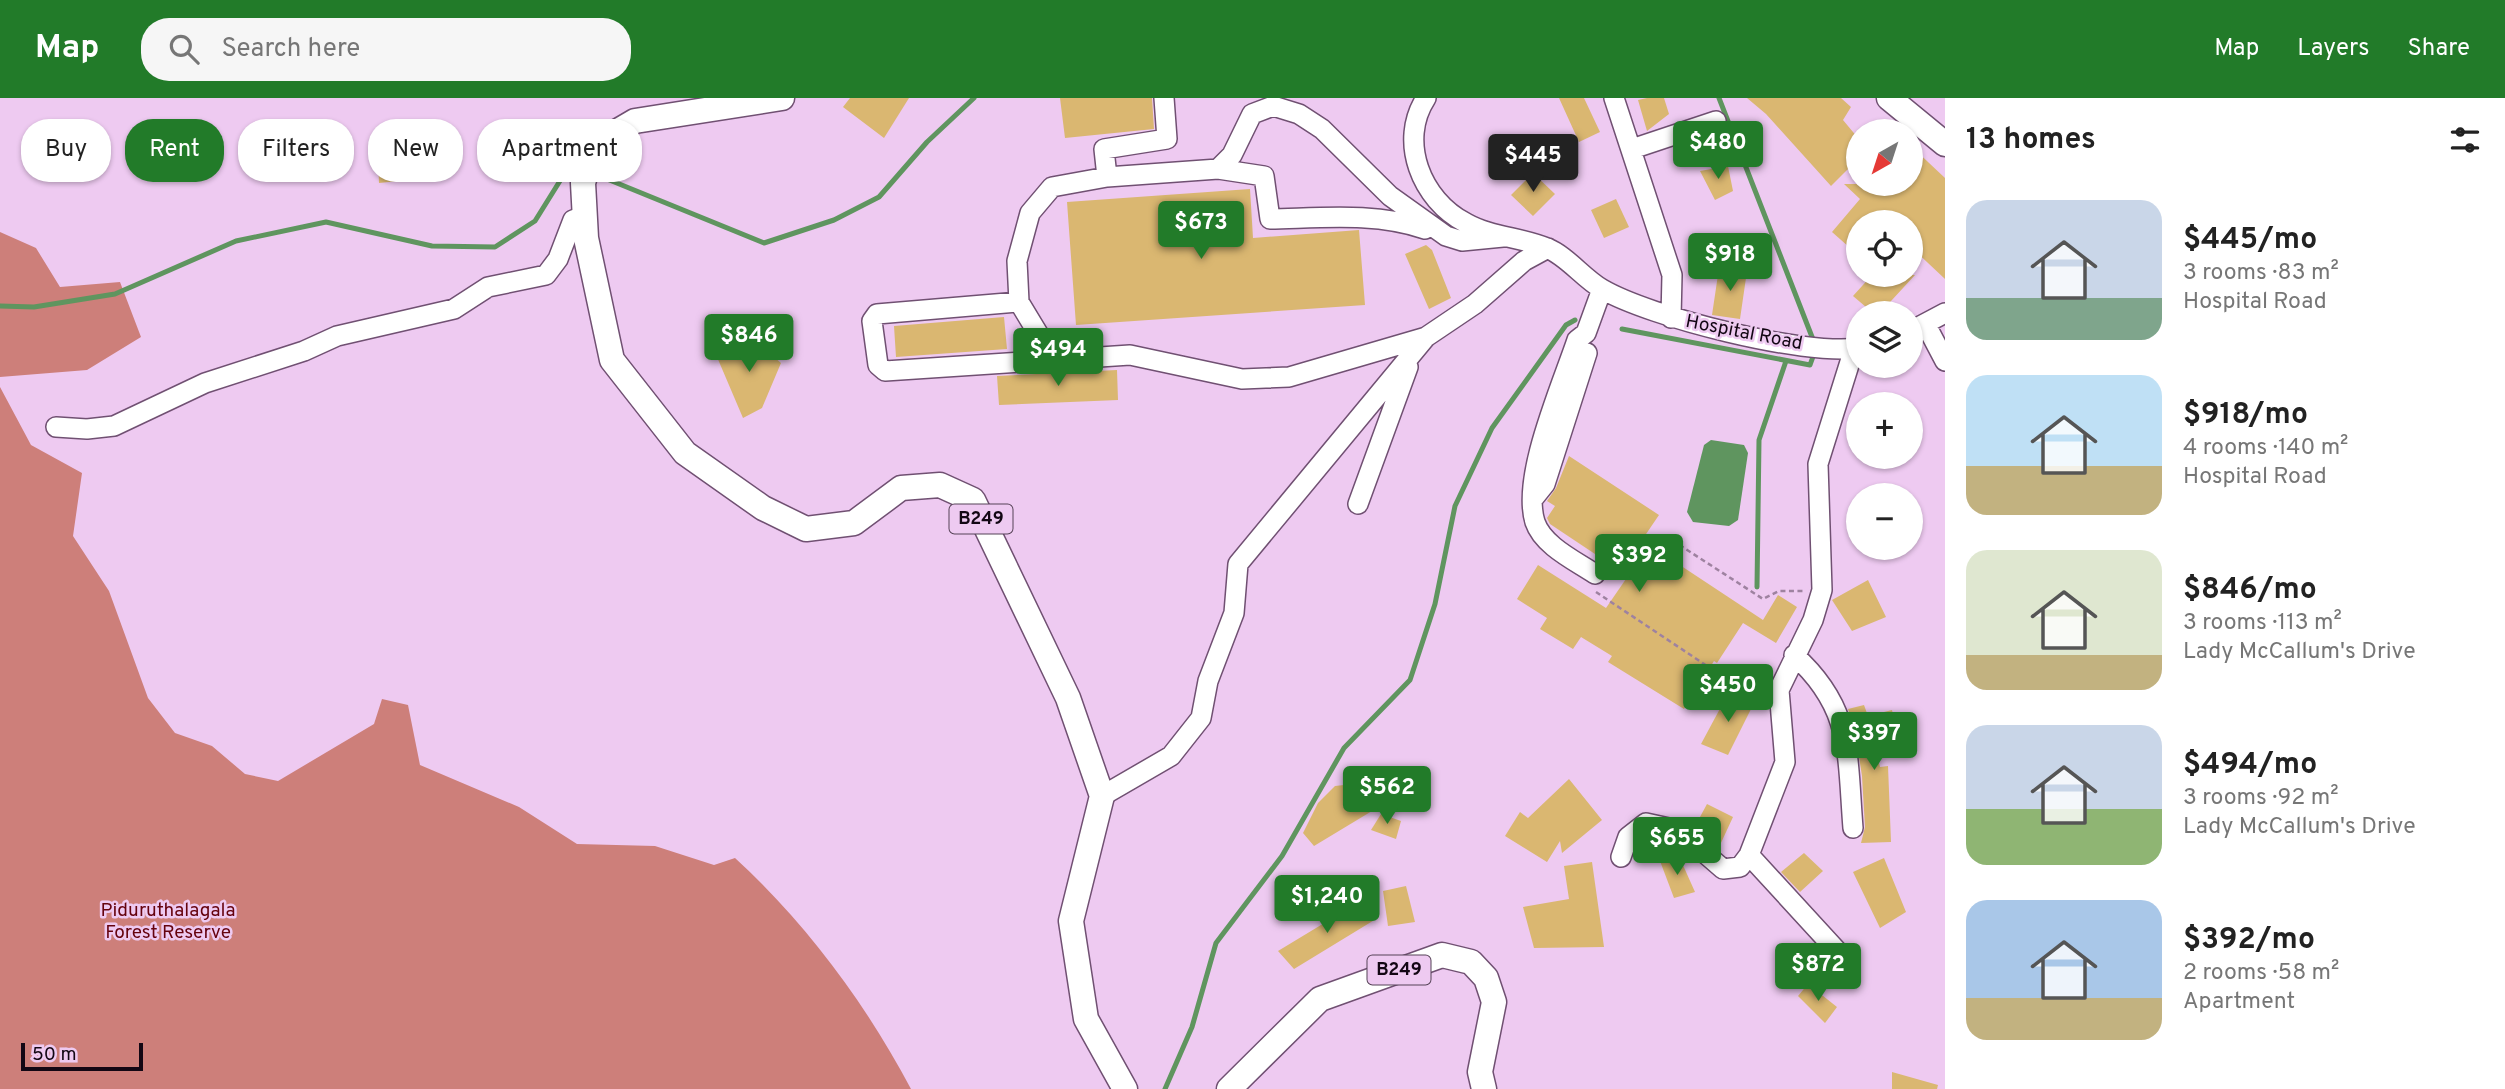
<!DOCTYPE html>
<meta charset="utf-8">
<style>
:root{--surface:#fff;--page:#f6f6f6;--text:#222;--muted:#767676;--accent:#227b29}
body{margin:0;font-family:Overpass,sans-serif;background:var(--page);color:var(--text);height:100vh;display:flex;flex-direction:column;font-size:26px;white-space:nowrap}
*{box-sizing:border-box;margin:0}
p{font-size:23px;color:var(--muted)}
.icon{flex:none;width:38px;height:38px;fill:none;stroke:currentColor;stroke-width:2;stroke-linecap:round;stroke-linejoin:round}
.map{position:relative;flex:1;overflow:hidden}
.side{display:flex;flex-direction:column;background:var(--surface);width:560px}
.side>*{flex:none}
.top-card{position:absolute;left:21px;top:21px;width:665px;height:63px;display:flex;gap:14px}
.needle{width:46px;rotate:219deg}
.tools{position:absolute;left:1846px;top:21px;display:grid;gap:14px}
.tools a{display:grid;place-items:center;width:77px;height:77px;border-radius:50%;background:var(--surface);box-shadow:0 2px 5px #0004;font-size:35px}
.scale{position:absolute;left:21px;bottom:18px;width:122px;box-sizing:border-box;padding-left:7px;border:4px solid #130714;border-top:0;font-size:19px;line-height:24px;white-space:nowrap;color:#130714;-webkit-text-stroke:5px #eecaf1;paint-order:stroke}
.price{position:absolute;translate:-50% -60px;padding:0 16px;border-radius:7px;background:var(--accent);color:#fff;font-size:23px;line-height:46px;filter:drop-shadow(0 2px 4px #0008)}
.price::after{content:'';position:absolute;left:50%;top:42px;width:21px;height:16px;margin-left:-10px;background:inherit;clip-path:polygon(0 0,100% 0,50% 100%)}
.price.on{background:#222;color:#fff}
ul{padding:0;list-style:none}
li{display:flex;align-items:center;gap:21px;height:175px;padding:0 21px}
li span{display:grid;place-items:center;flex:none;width:196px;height:140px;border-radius:21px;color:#555}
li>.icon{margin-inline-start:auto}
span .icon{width:84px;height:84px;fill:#fffc;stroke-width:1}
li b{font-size:30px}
h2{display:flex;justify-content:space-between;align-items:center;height:84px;padding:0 21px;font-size:30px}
.tag{padding:0 24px;border-radius:28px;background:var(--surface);box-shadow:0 2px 5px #0004;font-size:24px;line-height:63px}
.tag.on{background:var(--accent);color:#fff}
header{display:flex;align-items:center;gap:42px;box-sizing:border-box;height:98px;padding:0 35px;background:var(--accent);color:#fff}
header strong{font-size:33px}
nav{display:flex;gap:38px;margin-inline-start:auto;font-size:24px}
.search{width:490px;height:63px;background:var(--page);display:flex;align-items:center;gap:18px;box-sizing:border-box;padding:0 24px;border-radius:28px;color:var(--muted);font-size:26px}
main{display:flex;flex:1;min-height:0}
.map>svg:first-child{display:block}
.forest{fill:#cd7f7a}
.water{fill:#5f955f}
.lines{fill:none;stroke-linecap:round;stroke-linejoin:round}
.stream{stroke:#5f955f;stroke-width:5}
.building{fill:#dab771}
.minor-casing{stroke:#705072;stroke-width:22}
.major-casing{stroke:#705072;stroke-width:27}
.path{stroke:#9e82a0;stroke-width:2.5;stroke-dasharray:5 3.5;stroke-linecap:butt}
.minor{stroke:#fff;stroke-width:19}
.major{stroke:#fff;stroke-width:24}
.labels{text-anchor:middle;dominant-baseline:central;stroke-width:5;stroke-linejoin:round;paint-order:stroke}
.shield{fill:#eecaf1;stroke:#554256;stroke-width:2}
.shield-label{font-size:18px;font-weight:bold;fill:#130714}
.street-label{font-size:19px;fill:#130714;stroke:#eecaf1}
.park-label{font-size:19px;fill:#65020d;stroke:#eecaf1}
</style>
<header>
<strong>Map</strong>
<div class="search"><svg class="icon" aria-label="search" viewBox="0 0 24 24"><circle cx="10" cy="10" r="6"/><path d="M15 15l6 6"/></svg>Search here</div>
<nav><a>Map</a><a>Layers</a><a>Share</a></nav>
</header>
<main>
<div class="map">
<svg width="1945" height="991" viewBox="0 0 1945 991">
<rect width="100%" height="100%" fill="#eecaf1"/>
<path class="forest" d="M0,134L36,150L60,189L120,184L141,239L87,272L0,279Z
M0,289L31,347L82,375L73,438L109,493L148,600L175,635L212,648L245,676L278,683L374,626L382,601L408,607L420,667L519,709L577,746L655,748L714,767L735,760C806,825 866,906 911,991H0Z"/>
<path class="water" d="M1711,342L1744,347L1748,355L1738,422L1729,428L1693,424L1687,414L1704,347Z"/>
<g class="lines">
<path class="stream" d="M1719,0L1814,244
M591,80L607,81L764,145L834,122L879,99L927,44L974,0
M0,208L34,209L115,196L236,143L326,124L432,148L495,149L535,123L563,78L578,79
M1622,231L1810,267L1815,253
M1757,489L1759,342L1786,263
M1165,991L1192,929L1216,845L1282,758L1344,650L1410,582L1435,506L1455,408L1492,330L1566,227L1575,222"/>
</g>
<path class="building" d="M850,0H909L884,40L843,9Z
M1060,0H1152L1154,31L1065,40Z
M1559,0H1584L1600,34L1579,44Z
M1647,0H1664L1669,16L1647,33L1638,2Z
M1747,0H1841L1851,9L1843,22L1858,40V61L1831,88L1766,16Z
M1911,48L1945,80V181L1911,149V124H1858V157L1832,134L1860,101L1844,86H1911Z
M411,57L418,81L379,85L378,61Z
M1728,68L1733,93L1715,102L1700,73Z
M1533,75L1555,96L1533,118L1511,97Z
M1250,91L1253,140L1359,132L1365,207L1076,227L1067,104Z
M1616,101L1629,129L1604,140L1591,112Z
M1426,147L1432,152L1451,200L1429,211L1405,156Z
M1719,170L1747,173L1740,221L1712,217Z
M1872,177H1915L1880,215H1873L1853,198Z
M1004,219L1007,251L896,259L894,228Z
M751,239L781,265L762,310L743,320L717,259Z
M1117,272L1118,302L999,307L997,278Z
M1569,358L1659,417L1642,442L1763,522L1778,497L1797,509L1776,545L1743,525L1717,565L1714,563L1684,611L1608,564L1612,558L1581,539L1573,551L1540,531L1547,520L1517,501L1538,467L1606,510L1628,478L1550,426L1547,420L1555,408L1547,403L1556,390Z
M1868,482L1886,519L1852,533L1832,502Z
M1730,592L1753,607L1728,657L1701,646Z
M1864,607L1868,618L1892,612L1898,637L1874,644L1880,669L1888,668L1891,744L1861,745L1865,729L1862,678L1855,633L1848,611Z
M1569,681L1602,722L1562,755L1560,743L1547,764L1505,738L1520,714L1528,720Z
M1370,684L1378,701L1367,711L1372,713L1314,748L1303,735L1318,705L1335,688Z
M1707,706L1733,719L1720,747L1694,730Z
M1381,716L1401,723L1396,741L1371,732Z
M1804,755L1823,773L1800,794L1781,774Z
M1678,756L1695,794L1674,800L1660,763Z
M1884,760L1906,814L1880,830L1853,774Z
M1592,764L1604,849L1534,850L1523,809L1569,801L1564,768Z
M1406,788L1415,824L1388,828L1383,793Z
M1359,804L1376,821L1294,871L1278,853Z
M1808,886L1837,909L1825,925L1798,898Z
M1892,974L1938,987L1937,991H1892Z"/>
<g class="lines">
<g class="minor-casing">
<path id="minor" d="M1426,0C1398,43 1421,102 1466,125C1491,139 1521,139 1547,150C1567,158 1583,180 1602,191C1650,219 1804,258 1858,250
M1614,0L1672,177L1671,220
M1632,51L1716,23
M1218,71L1264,78L1270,121C1321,120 1376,114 1425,131
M1107,79L1104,51L1167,41L1164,0
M1019,204L877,216L872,223L878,267L885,273L1130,257L1242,281L1289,279L1426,239
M1926,227L1945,263
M1911,233L1945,215
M1057,261L1048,252L1019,204L1017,163L1030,115L1052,89L1107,79L1218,71L1232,57L1252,16L1273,8L1299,16L1322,31L1390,98L1446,138L1462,143L1503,139
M56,329L87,331L114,328L205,285L304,253L337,238L454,211L488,189L546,177L558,161L573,122L584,118
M1533,401L1545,386L1587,255
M1358,406L1408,269
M1595,476C1576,463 1543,448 1535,424C1521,379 1562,287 1577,242L1586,235L1602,191
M1794,557C1853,610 1847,656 1853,730
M1102,698L1171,658L1201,620L1208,583L1234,515L1238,466L1426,239L1475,206L1524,163L1548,150
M1749,757L1838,854
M1621,759L1628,739L1646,725L1678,732L1723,771L1740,769L1749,757L1785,664L1779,592L1813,522L1822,492L1818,366L1854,251"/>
</g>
<g class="major-casing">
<path id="major" d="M782,0L635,23L606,40L591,57L583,85L586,140L612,262L685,355L763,410L806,431L854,425L901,390L940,387L973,402L1068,600L1102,698L1071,823L1086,921L1125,991
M1889,0L1945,46
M1229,991L1320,901L1442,857L1471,864L1486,880L1494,904L1480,974L1484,991"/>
</g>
<path class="path" d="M1657,439L1664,437L1763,501L1779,493H1804
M1596,494L1713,572L1763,587"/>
<use href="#minor" class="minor"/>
<use href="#major" class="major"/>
</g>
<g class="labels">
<g class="shield">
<rect x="949.5" y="406.5" width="63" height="29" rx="5"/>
<rect x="1367.5" y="857.5" width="63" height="29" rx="5"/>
</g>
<g class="shield-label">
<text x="981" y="421">B249</text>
<text x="1399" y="872">B249</text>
</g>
<g class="street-label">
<text transform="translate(1744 235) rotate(11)">Hospital Road</text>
</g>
<g class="park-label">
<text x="168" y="813">Piduruthalagala<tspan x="168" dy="22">Forest Reserve</tspan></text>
</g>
</g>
</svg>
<div class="tools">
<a><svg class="needle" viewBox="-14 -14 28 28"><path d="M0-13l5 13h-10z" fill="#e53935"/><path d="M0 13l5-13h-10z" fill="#767676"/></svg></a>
<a><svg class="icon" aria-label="locate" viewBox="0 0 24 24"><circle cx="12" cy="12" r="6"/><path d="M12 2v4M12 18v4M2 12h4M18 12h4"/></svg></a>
<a><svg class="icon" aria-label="layers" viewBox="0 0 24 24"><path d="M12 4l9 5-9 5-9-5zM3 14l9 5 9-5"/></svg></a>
<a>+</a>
<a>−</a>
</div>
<div class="scale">50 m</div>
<b class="price" style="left:1718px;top:83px">$480</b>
<b class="price on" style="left:1533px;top:96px">$445</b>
<b class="price" style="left:1201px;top:163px">$673</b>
<b class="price" style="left:1730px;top:195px">$918</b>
<b class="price" style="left:749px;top:276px">$846</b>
<b class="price" style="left:1058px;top:290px">$494</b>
<b class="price" style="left:1639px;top:496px">$392</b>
<b class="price" style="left:1728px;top:626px">$450</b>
<b class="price" style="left:1874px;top:674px">$397</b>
<b class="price" style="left:1387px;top:728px">$562</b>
<b class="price" style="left:1677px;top:779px">$655</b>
<b class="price" style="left:1327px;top:837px">$1,240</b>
<b class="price" style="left:1818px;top:905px">$872</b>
<div class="top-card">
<a class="tag">Buy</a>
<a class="tag on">Rent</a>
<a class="tag">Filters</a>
<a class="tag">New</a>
<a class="tag">Apartment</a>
</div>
</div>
<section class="side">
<h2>13 homes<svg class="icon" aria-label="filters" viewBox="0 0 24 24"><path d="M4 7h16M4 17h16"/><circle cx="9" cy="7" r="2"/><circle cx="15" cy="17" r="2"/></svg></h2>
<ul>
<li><span style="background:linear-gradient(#c9d6e8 70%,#7fa58c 0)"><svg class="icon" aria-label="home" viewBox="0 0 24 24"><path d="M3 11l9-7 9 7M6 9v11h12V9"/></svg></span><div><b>$445/mo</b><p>3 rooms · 83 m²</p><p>Hospital Road</p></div></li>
<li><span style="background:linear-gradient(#bfe0f5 65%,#c2b280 0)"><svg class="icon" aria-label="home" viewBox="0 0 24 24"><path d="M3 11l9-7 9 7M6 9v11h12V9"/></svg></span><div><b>$918/mo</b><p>4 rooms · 140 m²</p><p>Hospital Road</p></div></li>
<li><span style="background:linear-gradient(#dfe7d0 75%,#c2b280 0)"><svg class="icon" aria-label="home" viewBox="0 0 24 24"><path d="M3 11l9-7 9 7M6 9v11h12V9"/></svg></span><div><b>$846/mo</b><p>3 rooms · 113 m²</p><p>Lady McCallum's Drive</p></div></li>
<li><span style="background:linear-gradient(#c9d6e8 60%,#8fb573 0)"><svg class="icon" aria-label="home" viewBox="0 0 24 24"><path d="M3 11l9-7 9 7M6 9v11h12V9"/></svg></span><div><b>$494/mo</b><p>3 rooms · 92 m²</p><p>Lady McCallum's Drive</p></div></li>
<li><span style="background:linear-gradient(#a9c7e8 70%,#c2b280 0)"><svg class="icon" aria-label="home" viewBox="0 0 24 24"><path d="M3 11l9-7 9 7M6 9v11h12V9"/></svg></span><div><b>$392/mo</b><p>2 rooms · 58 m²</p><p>Apartment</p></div></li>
</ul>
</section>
</main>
